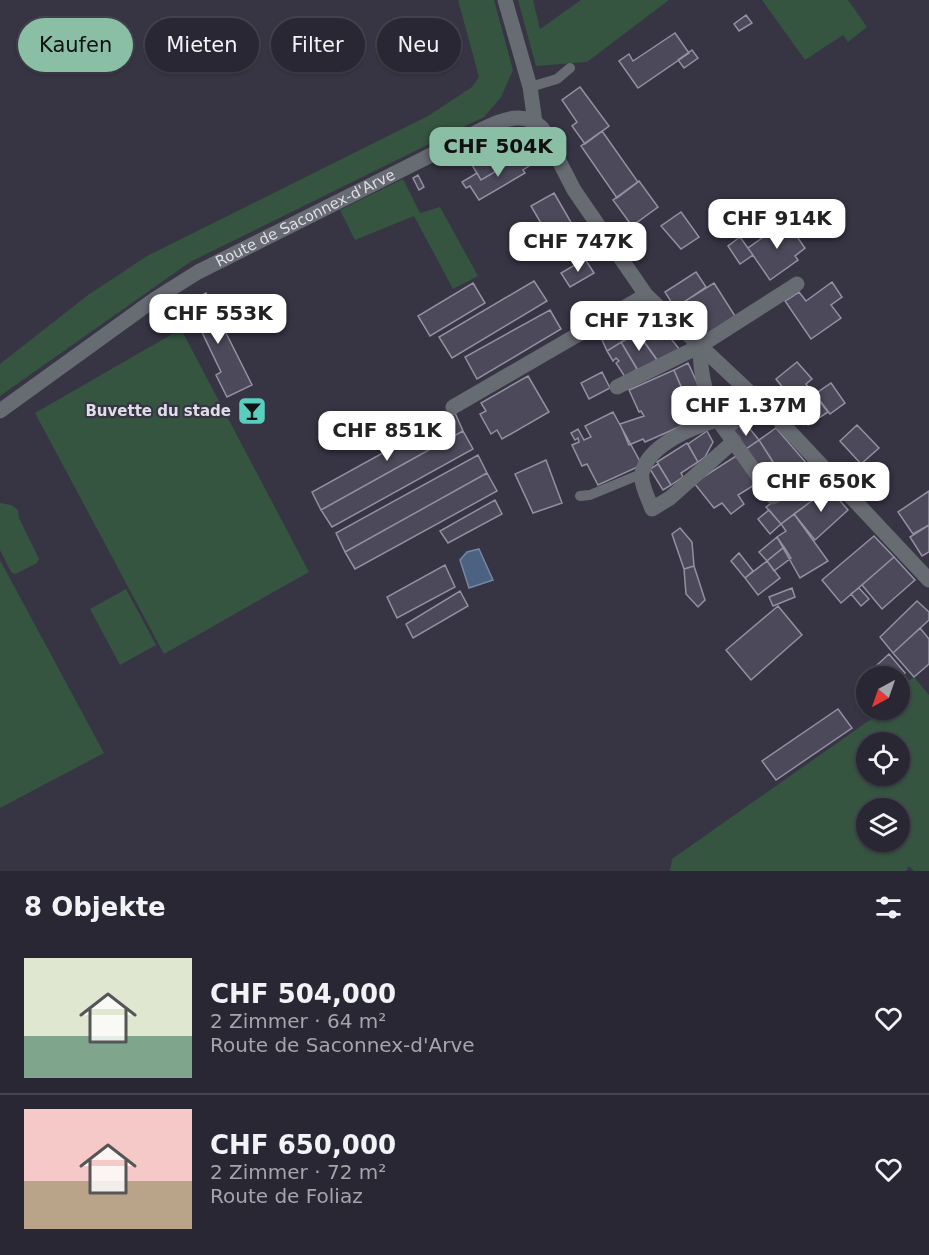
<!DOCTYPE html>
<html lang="de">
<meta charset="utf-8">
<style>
:root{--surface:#292733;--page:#312f3b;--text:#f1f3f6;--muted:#a5a5ac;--line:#45444e;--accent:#8abfa5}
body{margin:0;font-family:"DejaVu Sans",sans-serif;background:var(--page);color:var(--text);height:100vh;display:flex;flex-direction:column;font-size:22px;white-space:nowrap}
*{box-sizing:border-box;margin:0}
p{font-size:20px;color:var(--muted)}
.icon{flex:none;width:33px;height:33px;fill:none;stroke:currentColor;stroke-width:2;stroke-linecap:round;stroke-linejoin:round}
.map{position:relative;height:871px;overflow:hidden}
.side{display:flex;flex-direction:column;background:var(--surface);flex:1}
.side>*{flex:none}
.hud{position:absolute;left:18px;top:18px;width:600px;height:54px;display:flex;gap:12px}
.needle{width:39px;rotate:220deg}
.tools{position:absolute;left:856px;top:666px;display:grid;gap:12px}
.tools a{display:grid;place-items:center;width:54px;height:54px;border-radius:50%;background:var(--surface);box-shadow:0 2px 4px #0004,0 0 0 2px var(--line);font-size:30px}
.price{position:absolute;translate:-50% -51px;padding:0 14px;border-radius:12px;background:#fff;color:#222;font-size:20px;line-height:39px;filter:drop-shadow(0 2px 3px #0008)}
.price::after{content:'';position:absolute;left:50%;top:36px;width:18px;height:14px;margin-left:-9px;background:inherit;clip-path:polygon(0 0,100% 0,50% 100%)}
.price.on{background:var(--accent);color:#111}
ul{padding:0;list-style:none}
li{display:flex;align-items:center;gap:18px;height:150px;padding:0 24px}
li+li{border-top:2px solid var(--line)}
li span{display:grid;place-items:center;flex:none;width:168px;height:120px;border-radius:0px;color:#555}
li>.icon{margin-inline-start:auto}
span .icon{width:72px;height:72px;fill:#fffc;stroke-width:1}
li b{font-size:26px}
h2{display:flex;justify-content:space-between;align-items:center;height:72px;padding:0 24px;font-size:26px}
.pill{padding:0 21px;border-radius:27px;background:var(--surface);box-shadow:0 2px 4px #0004,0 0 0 2px var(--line);font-size:21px;line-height:54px}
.pill.on{background:var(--accent);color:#111}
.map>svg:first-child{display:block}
.green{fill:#355540;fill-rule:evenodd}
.water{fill:#4b6283;stroke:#7787a1;stroke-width:1.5}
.building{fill:#4c495a;stroke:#9490a3;stroke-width:1.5}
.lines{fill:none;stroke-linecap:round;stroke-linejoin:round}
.service{stroke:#676b72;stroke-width:10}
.minor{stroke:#676b72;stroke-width:15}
.labels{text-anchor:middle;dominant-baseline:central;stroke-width:4.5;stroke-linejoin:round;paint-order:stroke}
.street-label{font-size:15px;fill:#dfdde7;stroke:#373444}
.poi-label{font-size:15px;font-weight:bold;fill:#dfdde7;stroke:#373444;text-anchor:end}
</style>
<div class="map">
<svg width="929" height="871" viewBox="0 0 929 871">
<rect width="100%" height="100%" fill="#373444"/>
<path class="green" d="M458,0H494L513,70L501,97L484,117L190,262L0,396V364L88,295L147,256L428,116L472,87L479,77Z
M518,0H533L540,29L581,0H669L587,62L536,66Z
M762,0H848L867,27L848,42L843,35L805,60Z
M403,179L420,213L440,207L478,276L453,289L414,216L355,240L340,210Z
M181,329L309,572L164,654L35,413Z
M0,503L11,505L18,510L19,518L39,559L37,563L15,574L11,572L0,550Z
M0,560L104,753L0,808Z
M126,589L156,645L120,665L90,609Z
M914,677L929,695V871H914L909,866L906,871H670L672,859L884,710H900V687ZM867,742H900V776H867ZM867,808H900V842H867Z"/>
<path class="water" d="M479,549L493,580L469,588L460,560L467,552Z"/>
<path class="building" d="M746,15L752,23L739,31L734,24Z
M675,33L689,53L638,88L619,61L629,54L633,61Z
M692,50L698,58L684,68L678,60Z
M580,87L609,126L585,144L572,126L577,122L562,100Z
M602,131L638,182L617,198L581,146Z
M509,144L517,159L481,180L472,165Z
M526,154L532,164L523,170L525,173L479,200L470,186L466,188L462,182L477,173L481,180Z
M418,175L424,187L419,190L413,178Z
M639,181L658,207L632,226L613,200Z
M554,193L572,224L549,237L531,206Z
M681,212L699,237L681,249L661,226Z
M786,221L805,248L795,256L798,260L770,280L748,248Z
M740,237L753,255L740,264L728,246Z
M585,259L594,273L570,287L561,273Z
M696,272L706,287L675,308L665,292Z
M534,281L547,301L452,358L439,337Z
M832,282L842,297L831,305L841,318L811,339L785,301L799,292L806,301Z
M473,283L485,303L430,336L418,316Z
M714,283L735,316L706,337L682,303Z
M206,293L252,385L227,397L216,375L221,372L198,324L194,327L183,305Z
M644,305L680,350L659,363L626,317Z
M550,310L561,329L477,379L465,357Z
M617,322L627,339L607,351L599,333Z
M638,333L658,361L639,372L621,342Z
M621,342L637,369L625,377L616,363L619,361L616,358L613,361L607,351Z
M797,362L812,379L806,384L828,412L808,425L795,406L791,410L782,399L788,394L776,379Z
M688,363L701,391L686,398L674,370Z
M674,370L695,420L645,442L643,439L629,445L620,424L644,416L641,411L639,412L629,390Z
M602,372L610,388L589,399L581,383Z
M528,376L549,412L502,439L497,430L491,434L480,414L486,411L481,403Z
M831,383L845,403L830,414L815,394Z
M732,396L743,402L737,412L726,406Z
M613,412L642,465L598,485L587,464L582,466L572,445L579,442L578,438L575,440L571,433L578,429L584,440L591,437L585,426Z
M455,413L463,431L321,510L312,492Z
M857,425L879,448L861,464L840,441Z
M739,426L744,433L750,429L759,440L746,449L733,430Z
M776,428L808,465L785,481L759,440Z
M463,431L473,449L332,527L321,510Z
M707,431L713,442L705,457L698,462L688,444Z
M759,440L786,482L774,490L746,449Z
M687,443L698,462L681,473L683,477L671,485L657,462Z
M478,455L487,473L345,552L336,533Z
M736,456L756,484L738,495L744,504L731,514L722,503L714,508L694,483Z
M546,460L562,503L533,513L515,474Z
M658,464L671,485L663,490L650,469Z
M814,471L829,488L781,524L766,507Z
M487,473L497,491L355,569L345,552Z
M829,488L848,510L815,540L794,514Z
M929,491V525L913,534L898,512Z
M495,500L502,514L448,543L440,531Z
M769,510L781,524L770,534L758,519Z
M794,514L828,561L800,578L777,537L786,531L781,524Z
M929,525V552L922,556L910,537Z
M680,528L692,542L694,566L684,569L672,534Z
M874,536L894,557L841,603L822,580Z
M777,537L784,547L767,561L759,552Z
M784,547L791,558L774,571L767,561Z
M739,553L753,571L745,578L731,561Z
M894,557L915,580L882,609L862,585Z
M767,561L780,578L758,595L745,578Z
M445,565L455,587L397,618L387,597Z
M694,566L705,600L698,607L686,594L684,569Z
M792,588L795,597L773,606L769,597Z
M859,588L869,599L861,606L851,594Z
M460,591L468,606L413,638L406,624Z
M917,601L929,612V620L893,653L880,637Z
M778,606L802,635L751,680L726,650Z
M920,628L929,639V664L914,677L893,653Z
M889,654L905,673L900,677L887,676L877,665Z
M838,709L852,728L776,780L762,761Z"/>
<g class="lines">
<path class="service" d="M530,87L557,79L570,68
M580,496L590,495L641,474"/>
<g class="minor">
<path d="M505,0L530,87L535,122"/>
<path d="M700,346C700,375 706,403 723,427L763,405"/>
<path d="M617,387L700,346L797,284"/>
<path d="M453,407L646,295"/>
<path id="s1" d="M0,411L155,299L198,272L485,128C504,119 525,111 542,128L574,190L646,295L778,419L929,580"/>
<path d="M718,420C694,426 648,445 642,473C640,483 649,500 652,509L670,498L734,441"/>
<path d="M723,427L773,497L819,463"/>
</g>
</g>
<defs>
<g id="bar-square" transform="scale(1.5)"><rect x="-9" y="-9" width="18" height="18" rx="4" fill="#59cebe" stroke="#373444"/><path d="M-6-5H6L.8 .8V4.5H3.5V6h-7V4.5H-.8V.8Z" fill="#111"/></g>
</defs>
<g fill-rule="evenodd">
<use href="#bar-square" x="252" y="411"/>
</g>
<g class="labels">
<g class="street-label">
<text stroke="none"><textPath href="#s1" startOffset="362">Route de Saconnex-d'Arve</textPath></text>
</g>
<g class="poi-label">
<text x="231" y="411">Buvette du stade</text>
</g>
</g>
</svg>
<div class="tools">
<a><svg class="needle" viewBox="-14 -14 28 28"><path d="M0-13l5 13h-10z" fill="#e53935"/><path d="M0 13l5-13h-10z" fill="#a5a5ac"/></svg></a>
<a><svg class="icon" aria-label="locate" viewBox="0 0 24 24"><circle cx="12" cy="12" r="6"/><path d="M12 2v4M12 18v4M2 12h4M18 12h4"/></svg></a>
<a><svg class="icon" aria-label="layers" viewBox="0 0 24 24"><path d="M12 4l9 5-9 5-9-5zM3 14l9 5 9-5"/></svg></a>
</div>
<b class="price on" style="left:498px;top:178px">CHF 504K</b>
<b class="price" style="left:777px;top:250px">CHF 914K</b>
<b class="price" style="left:578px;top:273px">CHF 747K</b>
<b class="price" style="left:218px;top:345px">CHF 553K</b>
<b class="price" style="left:639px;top:352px">CHF 713K</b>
<b class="price" style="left:746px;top:437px">CHF 1.37M</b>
<b class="price" style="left:387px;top:462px">CHF 851K</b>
<b class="price" style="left:821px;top:513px">CHF 650K</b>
<div class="hud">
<a class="pill on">Kaufen</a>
<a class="pill">Mieten</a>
<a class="pill">Filter</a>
<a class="pill">Neu</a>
</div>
</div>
<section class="side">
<h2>8 Objekte<svg class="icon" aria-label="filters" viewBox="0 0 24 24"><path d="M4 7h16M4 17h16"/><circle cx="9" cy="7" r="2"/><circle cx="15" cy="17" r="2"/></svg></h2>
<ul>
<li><span style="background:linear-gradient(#dfe7d0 65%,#7fa58c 0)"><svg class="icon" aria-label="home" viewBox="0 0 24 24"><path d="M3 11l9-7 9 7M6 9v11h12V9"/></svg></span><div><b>CHF 504,000</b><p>2 Zimmer · 64 m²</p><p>Route de Saconnex-d'Arve</p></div><svg class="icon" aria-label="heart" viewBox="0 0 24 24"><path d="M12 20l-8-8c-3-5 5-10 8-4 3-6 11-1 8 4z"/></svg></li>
<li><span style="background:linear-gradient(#f6c9c9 60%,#b9a48a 0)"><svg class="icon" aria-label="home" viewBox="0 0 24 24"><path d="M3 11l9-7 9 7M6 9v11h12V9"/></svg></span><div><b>CHF 650,000</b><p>2 Zimmer · 72 m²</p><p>Route de Foliaz</p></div><svg class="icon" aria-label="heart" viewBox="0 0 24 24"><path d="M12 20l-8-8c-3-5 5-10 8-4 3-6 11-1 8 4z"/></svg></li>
</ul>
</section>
